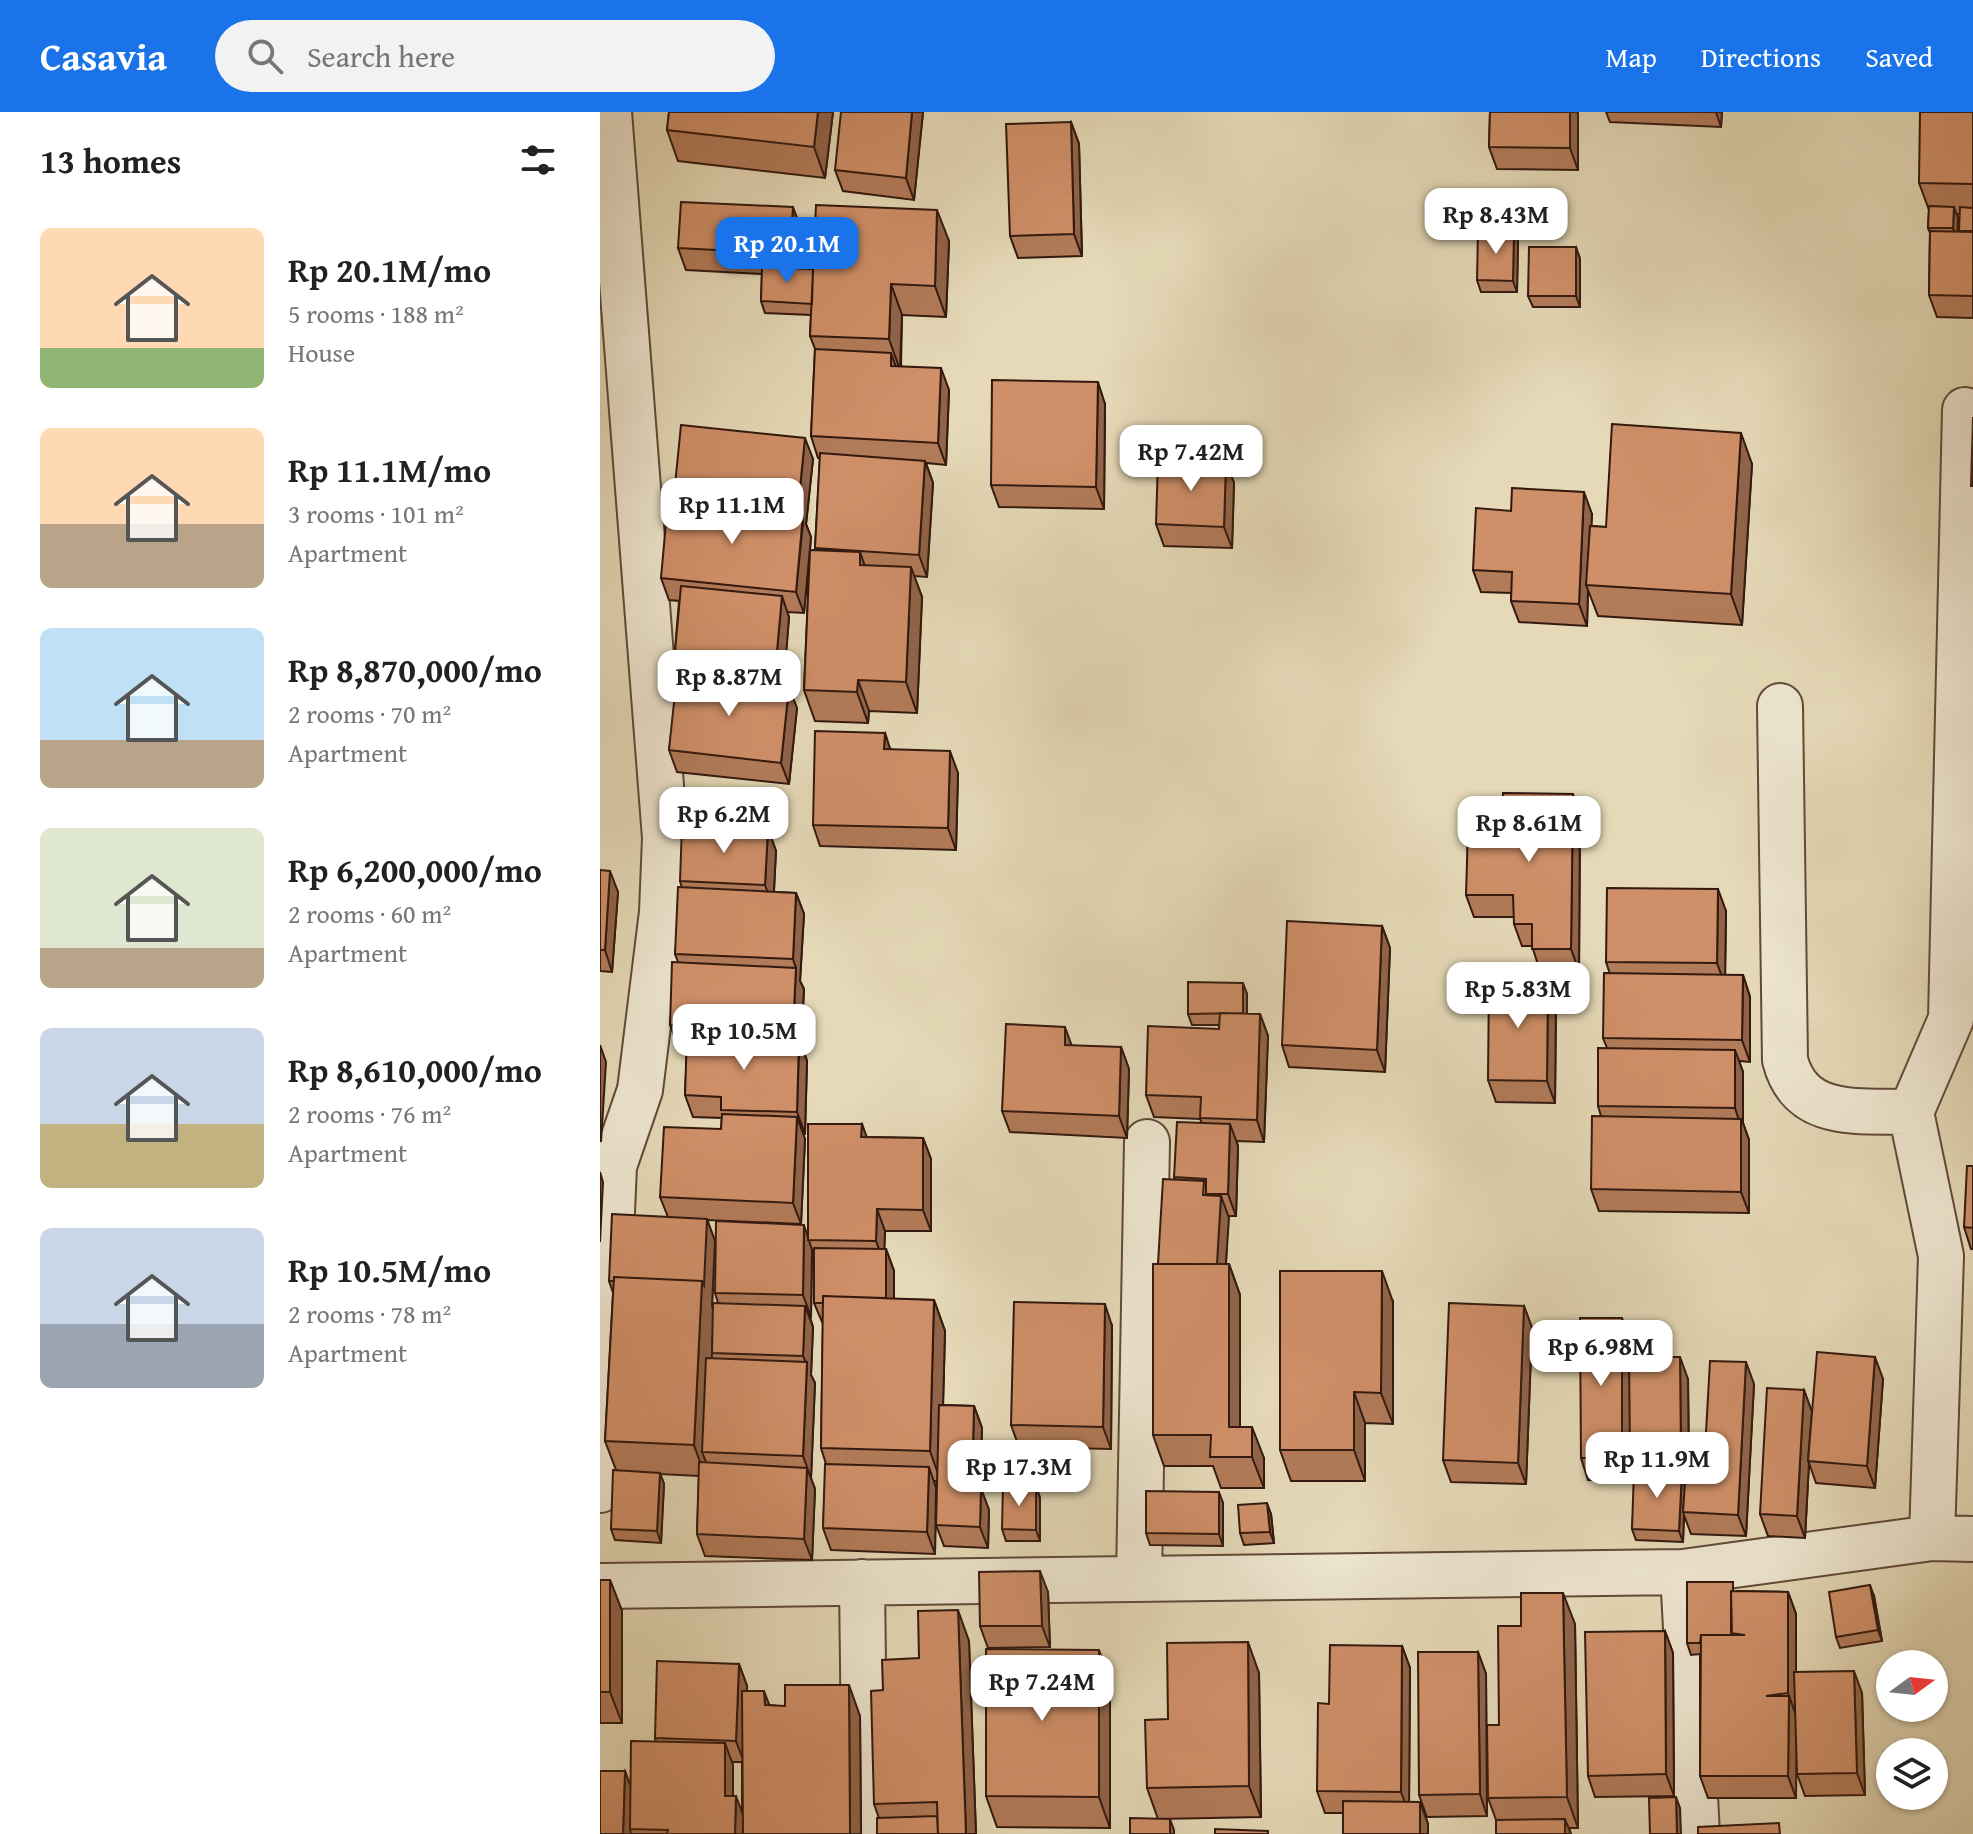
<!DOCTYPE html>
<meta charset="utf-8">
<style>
:root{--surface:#fff;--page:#f2f2f2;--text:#222;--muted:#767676;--accent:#1a73e8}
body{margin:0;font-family:"Gentium Book Plus",serif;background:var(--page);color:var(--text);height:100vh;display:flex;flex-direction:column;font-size:30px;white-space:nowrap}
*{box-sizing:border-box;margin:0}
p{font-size:26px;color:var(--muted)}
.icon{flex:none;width:44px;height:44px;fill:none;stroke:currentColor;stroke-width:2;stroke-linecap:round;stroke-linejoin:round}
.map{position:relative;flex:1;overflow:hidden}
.details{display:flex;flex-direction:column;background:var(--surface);width:600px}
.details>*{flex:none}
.needle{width:52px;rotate:75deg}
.controls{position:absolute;left:1276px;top:1538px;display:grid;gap:16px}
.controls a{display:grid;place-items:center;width:72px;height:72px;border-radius:50%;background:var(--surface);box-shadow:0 2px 6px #0004;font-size:40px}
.price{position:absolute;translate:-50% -68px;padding:0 18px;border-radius:16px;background:#fff;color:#222;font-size:26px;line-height:52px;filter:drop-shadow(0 2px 4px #0008)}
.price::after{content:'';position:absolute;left:50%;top:48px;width:24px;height:18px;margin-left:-12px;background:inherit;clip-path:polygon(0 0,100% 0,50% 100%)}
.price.current{background:var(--accent);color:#fff}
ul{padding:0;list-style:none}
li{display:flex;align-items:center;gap:24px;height:200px;padding:0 40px}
li span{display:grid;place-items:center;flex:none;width:224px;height:160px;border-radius:12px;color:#555}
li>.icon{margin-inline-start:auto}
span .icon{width:96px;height:96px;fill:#fffc;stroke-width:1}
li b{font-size:34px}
h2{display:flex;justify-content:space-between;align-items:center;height:96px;padding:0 40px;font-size:34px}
header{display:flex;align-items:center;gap:48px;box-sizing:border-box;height:112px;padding:0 40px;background:var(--accent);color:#fff}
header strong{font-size:38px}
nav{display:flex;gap:44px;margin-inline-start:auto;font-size:28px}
.search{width:560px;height:72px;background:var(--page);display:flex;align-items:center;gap:20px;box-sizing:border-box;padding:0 28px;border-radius:44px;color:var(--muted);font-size:30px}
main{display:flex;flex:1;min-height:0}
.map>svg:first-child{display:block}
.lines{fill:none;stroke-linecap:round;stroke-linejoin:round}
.minor-casing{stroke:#604939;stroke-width:48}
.minor{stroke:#eee6d0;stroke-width:44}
.wall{fill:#b27b59;stroke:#33190f;stroke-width:2;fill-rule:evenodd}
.shaded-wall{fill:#916449;stroke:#33190f;stroke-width:2}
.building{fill:#cf8f68;stroke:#33190f;stroke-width:2}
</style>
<header>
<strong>Casavia</strong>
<div class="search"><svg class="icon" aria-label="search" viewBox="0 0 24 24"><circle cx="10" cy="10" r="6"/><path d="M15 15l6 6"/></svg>Search here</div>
<nav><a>Map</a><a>Directions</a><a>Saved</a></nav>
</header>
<main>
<section class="details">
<h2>13 homes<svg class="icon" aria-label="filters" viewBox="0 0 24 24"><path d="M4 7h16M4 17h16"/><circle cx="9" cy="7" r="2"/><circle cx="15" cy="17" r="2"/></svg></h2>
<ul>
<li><span style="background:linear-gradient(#ffd9b3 75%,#8fb573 0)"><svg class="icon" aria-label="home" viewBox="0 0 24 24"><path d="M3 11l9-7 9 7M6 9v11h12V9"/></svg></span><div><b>Rp 20.1M/mo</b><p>5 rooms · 188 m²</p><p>House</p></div></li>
<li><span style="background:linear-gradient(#ffd9b3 60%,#b9a48a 0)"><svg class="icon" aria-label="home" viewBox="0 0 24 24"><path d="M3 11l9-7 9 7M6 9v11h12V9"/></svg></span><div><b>Rp 11.1M/mo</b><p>3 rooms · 101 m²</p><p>Apartment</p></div></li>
<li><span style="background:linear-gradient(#bfe0f5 70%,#b9a48a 0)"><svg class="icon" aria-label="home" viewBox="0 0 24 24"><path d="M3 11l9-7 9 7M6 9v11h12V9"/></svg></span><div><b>Rp 8,870,000/mo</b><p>2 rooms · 70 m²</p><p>Apartment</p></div></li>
<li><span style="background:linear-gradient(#dfe7d0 75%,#b9a48a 0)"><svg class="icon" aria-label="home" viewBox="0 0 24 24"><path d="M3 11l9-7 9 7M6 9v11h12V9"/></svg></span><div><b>Rp 6,200,000/mo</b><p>2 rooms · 60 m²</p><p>Apartment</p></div></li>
<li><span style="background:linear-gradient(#c9d6e8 60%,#c2b280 0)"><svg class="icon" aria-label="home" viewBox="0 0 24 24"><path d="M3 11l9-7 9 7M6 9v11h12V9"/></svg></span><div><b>Rp 8,610,000/mo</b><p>2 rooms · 76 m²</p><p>Apartment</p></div></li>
<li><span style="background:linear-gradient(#c9d6e8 60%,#9aa5b1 0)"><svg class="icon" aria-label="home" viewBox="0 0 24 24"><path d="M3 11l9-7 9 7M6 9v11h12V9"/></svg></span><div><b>Rp 10.5M/mo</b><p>2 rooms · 78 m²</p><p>Apartment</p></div></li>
</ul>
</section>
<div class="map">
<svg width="1373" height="1722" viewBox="0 0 1373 1722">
<rect width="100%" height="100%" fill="#e5d9b7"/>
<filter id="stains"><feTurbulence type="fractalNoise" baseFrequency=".0025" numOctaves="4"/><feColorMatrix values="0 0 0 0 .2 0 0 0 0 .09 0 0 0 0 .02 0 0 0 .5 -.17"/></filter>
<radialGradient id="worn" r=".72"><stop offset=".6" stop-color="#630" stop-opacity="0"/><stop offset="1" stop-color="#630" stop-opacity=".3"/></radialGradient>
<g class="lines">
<g class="minor-casing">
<path id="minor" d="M1180,594L1185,948C1201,1009 1260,998 1311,1000
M0,1378L14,1054L40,978L62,800L65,726L9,0
M1332,1426L1341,1144L1311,1000L1351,907L1365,298
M1083,1460L1097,1722
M539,1466L547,1030
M262,1470L265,1722
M0,1474L1083,1460L1332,1426L1373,1427"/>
</g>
<use href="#minor" class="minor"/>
</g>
<path class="wall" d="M69,0H233L225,66L78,49L67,18Z
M323,0L314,88L243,79L235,58Z
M890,0H978V58L897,57L889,35Z
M1006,0H1122L1121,15L1010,10Z
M1373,0V206L1337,205L1329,183L1330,121L1328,116L1329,98L1319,71ZM1357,102H1360V120H1358V106Z
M471,10L479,32L482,144L418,146L410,124Z
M201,117L199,156L213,157L349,129L346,205L302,203L301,254L349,278L346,353L326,351L333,371L327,465L314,464L322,485L317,601L269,599L268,611L215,609L204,578L210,438L204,501L187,500L189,505L183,574L197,596L189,672L77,660L69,638L78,563L74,551L79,489L69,488L61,466L76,389L74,383L213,347L206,412L211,425L210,438H216L215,436L220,346H218L211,324L215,237L210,224L211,203L165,201L161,189L162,162L86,158L78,136Z
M914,119L918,130L917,180H881L877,168Z
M976,135L980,147V195H933L928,184Z
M505,292L504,397L399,395L391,373Z
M626,350L634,371L632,436L564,434L556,412Z
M1152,352L1142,513L998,504L988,478L987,514L919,510L911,489V481L881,480L873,458L911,399L992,402L991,414L1006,415Z
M285,621L290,637L358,661L356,738L220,734L213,713Z
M980,703L979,859H940L932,834H922L914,812V805H874L866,783L902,715Z
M168,717L176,739L174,780L196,781L204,802L200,869L204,877L201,932L207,949L205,1022H203L205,1027L201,1112L107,1108L115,1129L112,1194L113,1197L118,1191L115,1181L208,1124L262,1012L266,1025L323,1026L331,1047V1119H285L284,1137H286L294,1159V1187L334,1188L345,1219L343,1293L374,1294L382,1316L380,1376L389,1398L388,1436L344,1434L336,1413L337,1369H334L336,1376L335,1442L231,1438L223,1416L226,1352L221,1336L223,1212L214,1191V1144L212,1138L211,1205H210L213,1215L211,1263L215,1271L211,1366L215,1377L212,1448L105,1444L97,1422L99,1364L60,1362L64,1372L61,1431L15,1428L11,1417L16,1358L5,1329L13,1181L9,1169L68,1105L60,1085L121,1017L122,1006L93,1005L85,983L87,936L78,935L70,913L78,850L75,842L82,776L80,769Z
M0,758L18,780L12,860L0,859Z
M1126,799L1125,863H1143L1150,885V950L1139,949L1143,960V1011L1149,1028V1101L999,1099L991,1077L1001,1004L998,994L1007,936L1003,926L1010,862L1006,850Z
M782,814L790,836L785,960L689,955L682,933Z
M647,882V902H660L668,924L664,1030L636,1029L638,1034L636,1104H628L626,1152H629L640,1183V1315L664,1346V1376H621L613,1354H564L553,1323L558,1152L575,1068L574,1065L602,1011L600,1007L554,1005L546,983L619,917V913H592L588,902Z
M956,889L955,991L896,990L888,968Z
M521,935L529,957L527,1026L410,1020L402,999Z
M1373,1054V1137H1371L1364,1115Z
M793,1190V1312L765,1311V1369H691L680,1338Z
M924,1194L932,1216L926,1372L851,1370L843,1348Z
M512,1214L511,1337L419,1335L411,1313Z
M1030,1227V1245L1088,1267L1089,1355L1104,1356L1154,1272L1146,1424L1091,1422L1084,1403L1083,1430L1036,1428L1032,1417L1036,1358L1030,1341V1368H988L981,1346Z
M1283,1267L1275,1376L1216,1371L1209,1351L1205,1426L1168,1424L1160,1402L1204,1278L1212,1300Z
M436,1374L440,1386V1429H406L402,1417Z
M623,1391V1434L550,1433L546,1421Z
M671,1402L674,1431L644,1433L640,1421Z
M0,1468H10L22,1499V1611H0Z
M1137,1479L1188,1480L1196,1502V1560L1262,1581L1265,1683L1205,1684L1197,1662L1196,1646V1686H1108L1100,1664V1542L1091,1543L1087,1531Z
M448,1480L450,1535L388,1536L380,1514Z
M1274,1484L1282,1529L1240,1536L1236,1525Z
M975,1512L978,1716H969L971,1722H896V1708L888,1686L899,1613L921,1514Z
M1065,1519L1073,1541L1074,1684L995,1685L988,1664Z
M369,1529L376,1722L279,1706L274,1692L319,1546Z
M802,1534L810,1556L809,1690H820L828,1712V1722H743V1701H725L717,1679L729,1592Z
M878,1540L886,1562L887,1704L827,1705L819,1683Z
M139,1552L147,1574V1579L170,1593L260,1604L261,1722H0L25,1659L30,1673L56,1630L55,1626ZM132,1650H142V1703L133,1684Z
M659,1561L661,1705L558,1707L547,1676L568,1607Z
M510,1569V1716L397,1715L386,1684Z"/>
<path class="shaded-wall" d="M218,0H233L225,66L214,35Z
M312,0H323L314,88L306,66Z
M970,0H978V58L970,36Z
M1116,0H1122L1121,15Z
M471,10L479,32L482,144L474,122Z
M193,95L201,117L198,164L190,142Z
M1354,95L1358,106L1357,128L1353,116Z
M337,98L349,129L346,205L335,174Z
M914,119L918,130L917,180L913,169Z
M976,135L980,147V195L976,184Z
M291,172L302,203L300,258L289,227Z
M291,241L299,263L291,254Z
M341,256L349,278L346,353L338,331Z
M498,270L505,292L504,397L496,375Z
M1141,321L1152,352L1142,513L1131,482Z
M205,326L213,347L206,412L211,425L204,501L196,480L203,410L198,396Z
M325,349L333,371L327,465L319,443Z
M626,350L634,371L632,436L624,415Z
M984,380L992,402L989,473H986L988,478L987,514L979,492Z
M260,440L271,471L260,453Z
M311,455L322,485L317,601L306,570Z
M182,484L189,505L183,583L175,561Z
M258,568L269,599L268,611L257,580Z
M189,575L197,596L189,672L181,651Z
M285,621L292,643L284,637Z
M350,639L358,661L356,738L348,716Z
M973,682L980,703L979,859L971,837Z
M168,717L176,739L173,795L165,773Z
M10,759L18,780L12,860L5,838Z
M1118,777L1126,799L1125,873L1117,851Z
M196,781L204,802L200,869L204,877L201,932L207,949L205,1022L197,1000L199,937L193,919L196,856L193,847Z
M782,814L790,836L785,960L777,938Z
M1143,863L1150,885V950L1142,928Z
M948,867L956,889L955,991L947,969Z
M643,871L647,882V914L643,902Z
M660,902L668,924L664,1030L657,1008Z
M465,915L473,937L465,933Z
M0,933L6,950L1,1030L0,1027Z
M521,935L529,957L527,1026L519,1004Z
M1135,938L1143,960V1011L1149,1028V1101L1141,1080V1014L1135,996Z
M197,1005L205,1027L201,1112L193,1091Z
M262,1012L270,1034L261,1025Z
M630,1012L638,1034L636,1104L628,1082Z
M323,1026L331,1047V1119L323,1098Z
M0,1060L3,1070L0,1130Z
M621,1084L629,1106L624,1178L616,1156Z
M277,1097L285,1119L284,1150L276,1129Z
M107,1107L115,1129L112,1194L114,1200L107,1340H102L106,1350L105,1364L94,1333L102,1169Z
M204,1113L212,1138L211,1205L203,1183Z
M286,1137L294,1159V1213L286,1192Z
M629,1152L640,1183V1346L629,1315Z
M782,1159L793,1190V1312L781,1281Z
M334,1188L345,1219L341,1370L330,1339Z
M505,1192L512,1214L511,1337L503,1315Z
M205,1194L213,1215L211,1263L215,1271L211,1366L203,1344L207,1253L203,1244Z
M924,1194L932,1216L926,1372L918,1351Z
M1022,1206L1030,1227V1368L1022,1346Z
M1080,1245L1088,1267L1089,1362L1081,1340Z
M1275,1245L1283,1267L1275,1376L1267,1354Z
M1146,1250L1154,1272L1146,1424L1138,1403Z
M1204,1278L1212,1300L1208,1349L1209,1351L1205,1426L1197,1404Z
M754,1280L765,1311V1369L754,1338Z
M374,1294L382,1316L380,1398L372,1376Z
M652,1315L664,1346V1376L652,1345Z
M329,1355L336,1376L335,1442L327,1420Z
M207,1356L215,1377L212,1448L204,1427Z
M1082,1360L1086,1371L1083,1400L1084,1403L1083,1430L1079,1419Z
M60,1361L64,1372L61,1431L57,1419Z
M436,1374L440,1386V1429L436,1418Z
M381,1376L389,1398L388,1436L380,1415Z
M619,1380L623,1391V1434L619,1422Z
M667,1391L671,1402L674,1431L670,1420Z
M440,1459L448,1480L450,1535L442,1514Z
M10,1468L22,1499V1611L10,1580Z
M1270,1473L1274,1484L1282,1529L1278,1518Z
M1188,1480L1196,1502V1603L1188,1581Z
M963,1481L975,1512L978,1716L967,1685Z
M358,1498L369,1529L376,1722H366Z
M1065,1519L1073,1541L1074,1684L1066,1662Z
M648,1530L659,1561L661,1705L649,1674Z
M802,1534L810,1556L809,1701L801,1680Z
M499,1538L510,1569V1716L499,1685Z
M878,1540L886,1562L887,1704L880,1682Z
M139,1552L147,1574L144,1650L136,1629Z
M1254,1559L1262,1581L1265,1683L1257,1661Z
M249,1573L260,1604L261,1722H250Z
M164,1579L176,1610L165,1593Z
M1189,1584L1197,1606L1196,1686L1188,1664Z
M125,1631L133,1653V1706L125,1684Z
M25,1659L33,1681L30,1717L31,1722H23Z
M136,1684L144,1706L143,1722H135Z
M1076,1685L1080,1696L1081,1722H1077Z
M820,1690L828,1712V1722H820Z
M570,1707L574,1718V1722H570Z
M965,1707L971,1722H965Z"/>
<path class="building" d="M69,0H218L214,35L67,18Z
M241,0H312L306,66L235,58Z
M890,0H970V36L889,35Z
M1320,0H1373V72L1319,71Z
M471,10L474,122L410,124L406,12Z
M81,90L193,95L190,142L78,136Z
M216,93L337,98L335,174L291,172L289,227L210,224Z
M1329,94L1354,95L1353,116H1328Z
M1360,95L1373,96V119H1359Z
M878,118L914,119L913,169L877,168Z
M1330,119L1373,120V184L1329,183Z
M929,135H976V184H928Z
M162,155L213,157L212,192L161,189Z
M215,237L291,241V254L341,256L338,331L211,324Z
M392,268L498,270L496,375L391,373Z
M1373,305V374H1371Z
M1012,312L1141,321L1131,482L986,473L990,414L1006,415Z
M81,313L205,326L198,396L74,383Z
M220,341L325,349L319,443L215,436Z
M558,348L626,350L624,415L556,412Z
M912,376L984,380L979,492L911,489L912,460L873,458L876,396L911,399Z
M68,388L203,403L196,480L61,466Z
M210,438L260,440V453L311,455L306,570L258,568L257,580L204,578Z
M81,474L182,484L175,561L74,551Z
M77,562L189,575L181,651L69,638Z
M215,619L285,621L284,637L350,639L348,716L213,713Z
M903,681L973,682L971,837H932V812H914L913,783H866L868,715H902Z
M82,713L168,717L165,773L80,769Z
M0,758L10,759L5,838H0Z
M78,775L196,781L193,847L75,842Z
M1007,776L1118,777L1117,851L1006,850Z
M687,809L782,814L777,938L682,933Z
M72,850L196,856L193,919L70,913Z
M1004,861L1143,863L1142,928L1003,926Z
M889,867H948L947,969L888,968Z
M588,870L643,871V901L588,902Z
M620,901L660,902L657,1008L600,1006L601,985L546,983L548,914L619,917Z
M406,912L465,915V933L521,935L519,1004L402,999Z
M87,923L199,928L197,1000L121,998V985L85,983Z
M998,936L1135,938V996L998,994Z
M122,1002L197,1005L193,1091L60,1085L64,1015L121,1017Z
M992,1004L1141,1007V1080L991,1077Z
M577,1010L630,1012L628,1082H606V1067L574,1065Z
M208,1012H262L261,1025L323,1026V1098L277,1097L276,1129L208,1128Z
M1367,1054H1373V1116L1364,1115Z
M563,1067L604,1069L603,1083L621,1084L617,1152H558Z
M12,1102L107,1107L104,1173L102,1169L14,1165V1169H9Z
M116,1109L204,1113L203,1183L115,1181Z
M214,1136L286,1137V1186L223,1184V1191H214Z
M553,1152H629V1315H652V1345H610L611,1323H553Z
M680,1159H782L781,1281L754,1280V1338H680Z
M14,1165L102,1169L94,1333L5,1329Z
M223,1184L334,1188L330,1339L221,1336Z
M414,1190L505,1192L503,1315L411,1313Z
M113,1191L205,1194L203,1244L112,1241Z
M849,1191L924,1194L918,1351L843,1348Z
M980,1206H1022V1346H981Z
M1217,1240L1275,1245L1267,1354L1208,1349Z
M1029,1245H1080L1081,1340H1030Z
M106,1246L207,1250L203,1344L102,1340Z
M1110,1249L1146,1250L1138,1403L1083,1400L1086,1355L1104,1356Z
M1167,1276L1204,1278L1197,1404L1160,1402Z
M339,1293L374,1294L372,1376H381L380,1415L336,1413Z
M99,1350L207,1356L204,1427L97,1422Z
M225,1352L329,1355L327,1420L223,1416Z
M13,1358L60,1361L57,1419L11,1417Z
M1034,1358L1082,1360L1079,1419L1032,1417Z
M403,1374H436V1418L402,1417Z
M546,1379L619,1380V1422L546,1421Z
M667,1391L670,1420L640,1421L638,1393Z
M440,1459L442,1514H380L379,1460Z
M0,1468H10V1580H0Z
M1087,1470H1133V1479H1131L1132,1523H1101L1100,1531H1087Z
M1270,1473L1278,1518L1236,1525L1229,1480Z
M1131,1479L1188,1480V1581L1166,1584H1189L1188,1664H1100L1101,1523H1145L1131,1521Z
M921,1481H963L967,1685L888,1686L887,1613H899L898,1514H921Z
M358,1498L366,1722H338L337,1690L274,1692L271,1579L283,1578L282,1548L319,1546L318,1499Z
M1065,1519L1066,1662L988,1664L985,1520Z
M648,1530L649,1674L547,1676L545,1608L568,1607L567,1531Z
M730,1533L802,1534L801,1680L717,1679L718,1591L729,1592Z
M386,1537L499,1538V1685L386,1684Z
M818,1540H878L880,1682L819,1683Z
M57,1549L139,1552L136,1629L55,1626Z
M1254,1559L1257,1661L1197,1662L1194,1560Z
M185,1573H249L250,1722H143L142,1579H164L165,1593L185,1594Z
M31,1629L125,1631V1684H136L135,1722H67L68,1718L30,1717Z
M0,1659H25L23,1722H0Z
M1076,1685L1077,1722H1050L1049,1686Z
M743,1689L820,1690V1722H743Z
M337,1704L338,1722H277V1706Z
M530,1706L570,1707V1722H530Z
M965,1707V1722H896V1708Z
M1179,1711L1180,1722H1098V1715Z
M615,1717L668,1719V1722H615Z"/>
<rect width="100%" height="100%" filter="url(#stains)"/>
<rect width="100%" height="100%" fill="url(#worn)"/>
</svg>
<div class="controls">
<a><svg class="needle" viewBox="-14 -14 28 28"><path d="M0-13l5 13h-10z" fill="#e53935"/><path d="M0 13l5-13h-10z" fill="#767676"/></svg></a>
<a><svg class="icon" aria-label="layers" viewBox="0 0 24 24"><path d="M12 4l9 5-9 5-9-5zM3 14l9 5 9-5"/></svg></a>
</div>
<b class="price" style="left:896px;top:144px">Rp 8.43M</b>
<b class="price current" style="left:187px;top:173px">Rp 20.1M</b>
<b class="price" style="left:591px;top:381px">Rp 7.42M</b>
<b class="price" style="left:132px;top:434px">Rp 11.1M</b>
<b class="price" style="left:129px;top:606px">Rp 8.87M</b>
<b class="price" style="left:124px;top:743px">Rp 6.2M</b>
<b class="price" style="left:929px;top:752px">Rp 8.61M</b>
<b class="price" style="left:918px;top:918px">Rp 5.83M</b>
<b class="price" style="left:144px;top:960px">Rp 10.5M</b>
<b class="price" style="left:1001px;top:1276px">Rp 6.98M</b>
<b class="price" style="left:1057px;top:1388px">Rp 11.9M</b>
<b class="price" style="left:419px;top:1396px">Rp 17.3M</b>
<b class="price" style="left:442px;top:1611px">Rp 7.24M</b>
</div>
</main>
